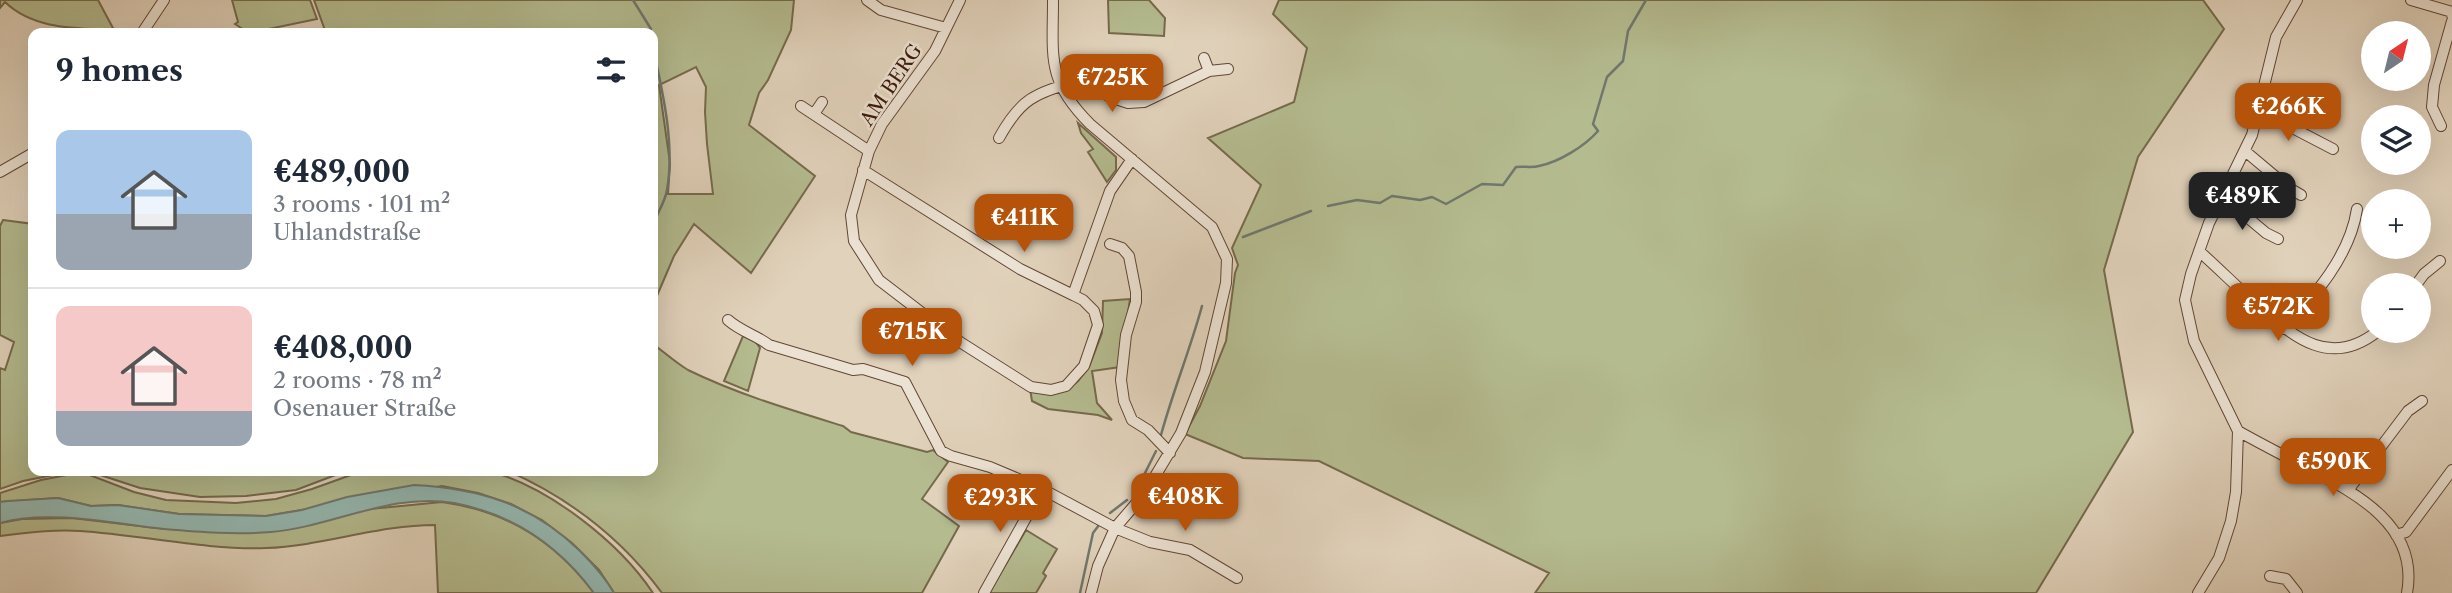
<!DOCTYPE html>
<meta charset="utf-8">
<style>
:root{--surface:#fff;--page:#f2f2f3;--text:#1f2937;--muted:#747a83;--line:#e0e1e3;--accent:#b45309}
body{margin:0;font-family:"Libre Caslon Text",serif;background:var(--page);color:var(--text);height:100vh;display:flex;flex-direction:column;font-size:26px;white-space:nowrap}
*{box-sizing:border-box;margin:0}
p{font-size:23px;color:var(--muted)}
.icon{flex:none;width:38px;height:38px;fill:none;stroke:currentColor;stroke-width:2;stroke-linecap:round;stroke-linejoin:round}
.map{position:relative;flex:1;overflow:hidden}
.drawer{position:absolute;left:28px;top:28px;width:630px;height:448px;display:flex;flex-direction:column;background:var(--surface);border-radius:14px;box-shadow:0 7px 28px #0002}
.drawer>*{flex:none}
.needle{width:46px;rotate:35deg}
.controls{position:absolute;left:2361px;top:21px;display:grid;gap:14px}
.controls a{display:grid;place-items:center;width:70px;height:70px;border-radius:50%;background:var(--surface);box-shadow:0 7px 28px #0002;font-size:35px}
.price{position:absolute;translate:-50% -60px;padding:0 16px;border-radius:14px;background:var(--accent);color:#fff;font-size:23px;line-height:46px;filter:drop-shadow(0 2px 4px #0008)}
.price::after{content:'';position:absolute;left:50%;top:42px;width:21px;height:16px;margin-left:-10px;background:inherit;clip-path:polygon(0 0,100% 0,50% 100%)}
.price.active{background:#222;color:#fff}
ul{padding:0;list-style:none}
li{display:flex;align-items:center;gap:21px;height:175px;padding:0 28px}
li+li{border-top:2px solid var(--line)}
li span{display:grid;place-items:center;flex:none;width:196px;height:140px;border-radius:14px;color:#555}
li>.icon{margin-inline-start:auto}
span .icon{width:84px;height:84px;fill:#fffc;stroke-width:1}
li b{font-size:30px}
h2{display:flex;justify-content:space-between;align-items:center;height:84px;padding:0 28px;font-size:30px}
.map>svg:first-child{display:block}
.green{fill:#b4bb8f;stroke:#766a4c;stroke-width:2;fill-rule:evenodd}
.water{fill:#94b8b1;stroke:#70786d;stroke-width:2}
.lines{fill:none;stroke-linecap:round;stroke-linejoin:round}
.stream{stroke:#70786d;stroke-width:2.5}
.street-casing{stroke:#634635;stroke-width:12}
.street{stroke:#ece2d3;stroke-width:10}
.labels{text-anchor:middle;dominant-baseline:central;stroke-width:5;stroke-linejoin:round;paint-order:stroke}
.street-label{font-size:19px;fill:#391808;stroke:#ece2d3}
</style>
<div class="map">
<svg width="2452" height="593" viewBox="0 0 2452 593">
<rect width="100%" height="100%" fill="#e1d2bb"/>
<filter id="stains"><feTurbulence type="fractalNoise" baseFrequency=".00286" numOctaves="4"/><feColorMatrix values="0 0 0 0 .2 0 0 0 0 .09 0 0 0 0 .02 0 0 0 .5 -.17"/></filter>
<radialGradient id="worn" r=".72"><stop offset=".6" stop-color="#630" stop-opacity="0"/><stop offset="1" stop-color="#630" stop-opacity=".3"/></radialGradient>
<path class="green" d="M0,0H98L114,30C77,28 34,30 5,2L0,8Z
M232,0H310L317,19L249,33L235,24L238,22Z
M314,0H794L791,30L768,80L759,93L749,125L815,176L751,273L694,224L674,256L653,305V33H326ZM696,67L706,87L705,112L707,144L713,194H668L670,163L659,85Z
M1108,0H1149L1165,18L1164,36L1109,33Z
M1279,0H2203L2224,29L2138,157L2104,270L2133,432L2036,593H1535L1549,573L1319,461L1243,458L1185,434L1200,406L1226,341L1235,273L1238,265L1232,248L1261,185L1208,138L1294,102L1307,48L1273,14Z
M1078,123L1116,157V170L1107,182L1088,152L1093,149L1081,133Z
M3,220L33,224V251L30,263L33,264V471H73L23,481L0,489V368L5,370L14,342L0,335V226Z
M1130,299L1120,367L1092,371L1097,403L1112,420L1098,415L1048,409L1032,401L1030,389H1068L1078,381L1089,367L1102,333L1103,301Z
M743,336L755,341L760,348L748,391L724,381Z
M653,344C664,352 676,363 688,370C737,394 791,410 843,426L851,432L927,452L933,450L948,462L922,499L959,526L922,593H662C622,539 569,498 508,471H653Z
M88,471H346L296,490L246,496L200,497L140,488Z
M362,471H489C549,487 619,542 653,593H614L599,570L572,543L542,520L511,504L478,493L442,486L266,516L179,514L118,505L91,506L58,498L0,502V493L41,480L82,472L134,492L166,500L236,503L276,499L312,489Z
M442,502C507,511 555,541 594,593H438L435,525C378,525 323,546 266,548C204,550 142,535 80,531C53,529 26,533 0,536V523L22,519L72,518L165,529Z
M1026,530L1057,549L1043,573L1046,576L1036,593H989Z"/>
<path class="water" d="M414,485C479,488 533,505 580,551C593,564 605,577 614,593H594C559,546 513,514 454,503C391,492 332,527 271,532C236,535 199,532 164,529C116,524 47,509 0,523V502L8,501L58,498L91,506L118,505L179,514L266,516L302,510L347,497Z"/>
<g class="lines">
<path class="stream" d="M633,0L651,29L650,33
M653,48C663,93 675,145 667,190C665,203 656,214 653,226
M1328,206L1357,200L1380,203L1392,196L1420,200L1432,197L1446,204L1482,184L1503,185L1516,167C1523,166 1532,168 1539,166C1559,162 1585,146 1598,131L1593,124L1607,77L1623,61L1628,31L1646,0
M1243,237L1311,211
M1161,435C1173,391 1190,350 1202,306
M1136,491L1156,451
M1110,513L1127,500
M1080,593L1093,533L1099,525"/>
<g class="street-casing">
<path id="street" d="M867,0L881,10L946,28
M960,0L935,51L882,124L869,151L851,215L854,241L879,280L960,342L1031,387L1051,390L1066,386L1084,366L1098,325L1094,311L1083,300L1073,295
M1053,0C1053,57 1046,80 1090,124L1212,227L1227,259L1226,283L1205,372L1181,433L1145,493L1115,528L1098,566L1091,593
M2411,0L2452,12V15
M142,33L164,0
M1204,58L1209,71
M801,106L869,151
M2258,110L2333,149
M814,114L822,102
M2441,126L2432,107L2434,85L2452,21
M999,138C1023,94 1039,93 1084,79L1110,97L1128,103L1144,102L1209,71L1228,69
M2245,151L2289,188L2301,195
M863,170L1020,269L1073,295L1110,191L1132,159
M0,172L33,153
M2222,196L2266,233L2278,239
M1110,244L1122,248L1129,256L1136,292V302L1126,335L1121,380L1124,401L1132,420L1148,430L1170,453
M2199,251C2218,268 2236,286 2255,303C2293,336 2329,370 2378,331
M2416,285L2424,274L2440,261
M728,320C740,331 756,335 769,345L853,370L863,369L905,382L941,451L951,456L990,467L1042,489L1115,528L1150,542L1190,550L1237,578
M2284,329C2315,295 2350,256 2357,209
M2238,431C2261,444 2285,456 2309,469C2358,494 2419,527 2407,593
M2349,489L2408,411L2422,401
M2396,535L2406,532L2452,470
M2270,576L2286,579L2297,593
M984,593L1042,489
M2198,593L2219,558L2231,521L2236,492L2238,431L2194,341L2185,300L2191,274L2209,223L2252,135L2276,37L2297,0"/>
</g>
<use href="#street" class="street"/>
</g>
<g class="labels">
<g class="street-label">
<text transform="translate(891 85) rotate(-56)">AM BERG</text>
</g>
</g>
<rect width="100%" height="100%" filter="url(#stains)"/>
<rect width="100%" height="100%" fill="url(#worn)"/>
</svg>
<div class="controls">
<a><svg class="needle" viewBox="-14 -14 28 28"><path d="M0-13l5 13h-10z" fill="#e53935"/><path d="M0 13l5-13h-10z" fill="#747a83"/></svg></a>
<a><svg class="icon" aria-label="layers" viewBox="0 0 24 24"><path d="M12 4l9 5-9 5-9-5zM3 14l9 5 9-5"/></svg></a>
<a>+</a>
<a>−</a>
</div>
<b class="price" style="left:1112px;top:114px">€725K</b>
<b class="price" style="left:2288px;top:143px">€266K</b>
<b class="price active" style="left:2242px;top:232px">€489K</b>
<b class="price" style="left:1024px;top:254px">€411K</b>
<b class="price" style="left:2278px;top:343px">€572K</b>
<b class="price" style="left:912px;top:368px">€715K</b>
<b class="price" style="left:2333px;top:498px">€590K</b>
<b class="price" style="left:1185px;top:533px">€408K</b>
<b class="price" style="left:1000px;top:534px">€293K</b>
<section class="drawer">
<h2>9 homes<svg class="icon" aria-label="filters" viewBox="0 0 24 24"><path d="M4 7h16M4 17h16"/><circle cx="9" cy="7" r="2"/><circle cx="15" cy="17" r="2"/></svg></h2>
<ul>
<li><span style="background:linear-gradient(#a9c7e8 60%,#9aa5b1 0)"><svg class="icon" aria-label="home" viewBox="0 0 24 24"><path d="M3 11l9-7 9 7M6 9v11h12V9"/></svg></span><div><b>€489,000</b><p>3 rooms · 101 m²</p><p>Uhlandstraße</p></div></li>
<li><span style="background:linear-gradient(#f6c9c9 75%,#9aa5b1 0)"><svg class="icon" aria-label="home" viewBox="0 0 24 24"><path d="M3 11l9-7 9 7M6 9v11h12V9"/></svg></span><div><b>€408,000</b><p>2 rooms · 78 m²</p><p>Osenauer Straße</p></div></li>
</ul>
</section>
</div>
